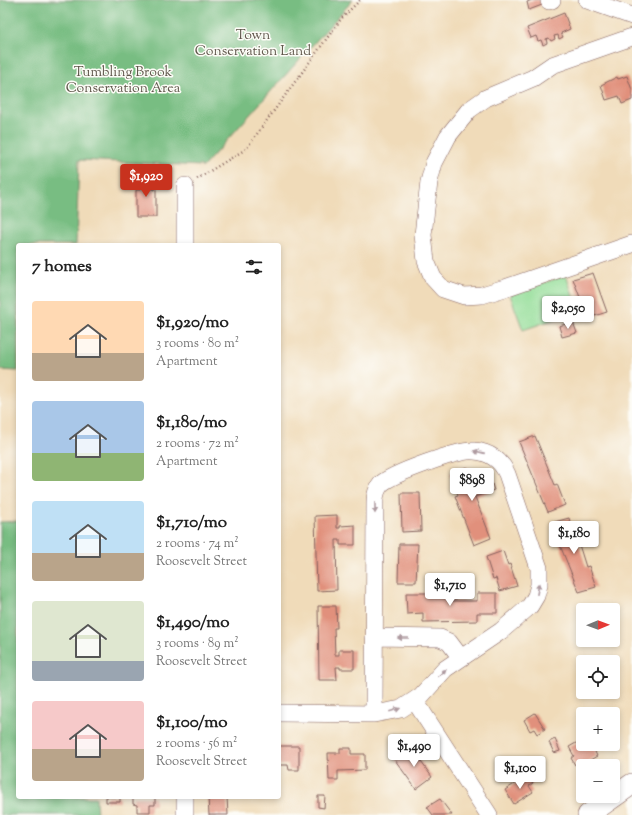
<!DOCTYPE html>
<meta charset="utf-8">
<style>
:root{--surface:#fff;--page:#f6f6f6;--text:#222;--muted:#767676;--accent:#c8321e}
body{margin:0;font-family:"Sorts Mill Goudy",serif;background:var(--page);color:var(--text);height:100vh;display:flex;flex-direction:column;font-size:15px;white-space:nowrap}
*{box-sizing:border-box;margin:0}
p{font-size:13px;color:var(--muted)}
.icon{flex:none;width:22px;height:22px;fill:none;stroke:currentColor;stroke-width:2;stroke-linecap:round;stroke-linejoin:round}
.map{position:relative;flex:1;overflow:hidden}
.panel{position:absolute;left:16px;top:243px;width:265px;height:556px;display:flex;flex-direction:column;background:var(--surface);border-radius:4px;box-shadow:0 2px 6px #0003}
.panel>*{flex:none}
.needle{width:26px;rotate:89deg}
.tools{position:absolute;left:576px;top:603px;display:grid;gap:8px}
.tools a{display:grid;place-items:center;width:44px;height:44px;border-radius:4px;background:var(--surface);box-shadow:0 2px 6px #0003;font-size:20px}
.price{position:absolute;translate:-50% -34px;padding:0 9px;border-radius:4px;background:#fff;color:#222;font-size:13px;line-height:26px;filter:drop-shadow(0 1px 2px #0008)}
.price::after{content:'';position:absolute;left:50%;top:24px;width:12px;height:9px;margin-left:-6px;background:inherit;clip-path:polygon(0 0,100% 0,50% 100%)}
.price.current{background:var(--accent);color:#fff}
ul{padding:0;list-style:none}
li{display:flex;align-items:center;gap:12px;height:100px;padding:0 16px}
li span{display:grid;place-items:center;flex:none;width:112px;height:80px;border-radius:4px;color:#555}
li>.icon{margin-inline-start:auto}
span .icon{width:48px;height:48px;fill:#fffc;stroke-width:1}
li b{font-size:17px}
h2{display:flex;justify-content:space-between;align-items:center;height:48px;padding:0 16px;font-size:17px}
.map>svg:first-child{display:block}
.green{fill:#95de9a;stroke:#707e62}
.forest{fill:#78bd82;stroke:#616e56}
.building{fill:#e1907b}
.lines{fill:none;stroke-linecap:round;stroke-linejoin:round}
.minor-casing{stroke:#84615d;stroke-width:18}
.major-casing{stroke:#84615d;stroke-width:22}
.path{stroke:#84615d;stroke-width:2.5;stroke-dasharray:1 3;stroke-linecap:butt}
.minor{stroke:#fff;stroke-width:17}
.major{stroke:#fff;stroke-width:21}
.oneway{fill:#ae9aa0}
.labels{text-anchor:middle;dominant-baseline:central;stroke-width:3;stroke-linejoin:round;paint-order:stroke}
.park-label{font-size:14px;fill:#60584c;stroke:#fdfcf7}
</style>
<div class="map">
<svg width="632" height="815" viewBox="0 0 632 815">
<rect width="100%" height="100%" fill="#fdfcf7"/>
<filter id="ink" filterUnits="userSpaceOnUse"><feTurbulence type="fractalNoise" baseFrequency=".025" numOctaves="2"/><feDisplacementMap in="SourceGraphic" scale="8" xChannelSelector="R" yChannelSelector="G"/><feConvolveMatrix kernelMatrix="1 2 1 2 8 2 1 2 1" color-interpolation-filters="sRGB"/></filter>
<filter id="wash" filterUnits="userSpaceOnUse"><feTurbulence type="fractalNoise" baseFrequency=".012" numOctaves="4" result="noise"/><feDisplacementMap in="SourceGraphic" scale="16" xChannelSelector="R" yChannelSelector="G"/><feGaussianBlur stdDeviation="0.9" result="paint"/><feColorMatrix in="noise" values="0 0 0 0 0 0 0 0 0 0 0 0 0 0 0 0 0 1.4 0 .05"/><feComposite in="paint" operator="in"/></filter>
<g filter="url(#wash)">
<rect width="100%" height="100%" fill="#f0dbb9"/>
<path class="green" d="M566,275L578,311L523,330L510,295Z"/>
<path class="forest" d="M0,0H353L202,168V166L79,160L76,245H18V371L0,370Z
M18,521V797H96L97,815H0V522Z"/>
<g id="blocks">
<path class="building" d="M532,0H540L542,5L529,10L527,2Z
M564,13L570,29L561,33L563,37L559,39L558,35L554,36L555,39L551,41L549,38L546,39L547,43L543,45L541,40L538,41L536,36L531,38L527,28Z
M627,76L632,90V100L622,104L619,96L606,100L601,85L617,77L618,79Z
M140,175H153V190L156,189V217H136V190H140Z
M593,273L607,312L588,318L573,279Z
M573,322L577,333L562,337L559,326Z
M535,436L555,485L557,484L565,505L548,512L519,442Z
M467,467L471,478L488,472L494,490L475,497L491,538L474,545L455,496L458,495L450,474Z
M401,493H420L421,531L402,532Z
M337,515V528H340V526L355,525V545H340V540H336L337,590L317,591L315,516Z
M569,518L573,533L575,532L586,567L589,566L596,587L579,592L551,523Z
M399,544H418L416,582H398Z
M503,551L508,565L510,564L517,586L500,591L496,578L493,579L486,557Z
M406,593H451V601H477V593H497V613H477V621L423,622V613L407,614Z
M318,606H336L337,628H334L335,655H339V650H354V669H340V667H336L337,680H319Z
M535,713L545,729L537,734L534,729L530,731L524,720Z
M555,739L560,751L554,753L549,742Z
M583,739V744H595L598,750L595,752L597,756L580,766L578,764L575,765L571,758L574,756L569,747Z
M279,746H299V770H289L288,765H279Z
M340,748H351V754H365V770L338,771V780H329L328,753H340Z
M411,748L432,777L416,789L395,760Z
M524,778L526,780L530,778L533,783L529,786L533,792L514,804L505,790Z
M318,796H325L324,808L318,807Z
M106,797H120V802H106Z
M133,797H155V805H150V812H137V805L133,804Z
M208,797H227L228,815H209Z
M440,799L452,815H433L427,807Z"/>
</g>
</g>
<g filter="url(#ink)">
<use href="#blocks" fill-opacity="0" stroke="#84615d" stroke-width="1"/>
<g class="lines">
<g class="minor-casing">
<path id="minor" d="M587,0L632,16
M549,1L552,0
M632,37L552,65L533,78L486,98L469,110L448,136L434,163L429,182L423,235L426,261L433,278L443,289L464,296L482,295L505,288L632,244
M185,245V186
M374,637L440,638L449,642L461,658
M415,701L489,815
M279,713L374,714L401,709L421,696L445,669L501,631L530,606L536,596L539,585V568L507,474C501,460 489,452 474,451C459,449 392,474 381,484C377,489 375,494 375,501L374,714
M185,815V797"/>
</g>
<g class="major-casing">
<path id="major" d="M588,815L632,784"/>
</g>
<path class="path" d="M197,179L246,149L341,19L360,0"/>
<use href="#minor" class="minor"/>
<use href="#major" class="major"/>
</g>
<defs><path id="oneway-solid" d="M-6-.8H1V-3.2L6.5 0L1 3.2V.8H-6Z"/></defs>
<g class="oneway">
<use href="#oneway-solid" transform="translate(479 452) rotate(-167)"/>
<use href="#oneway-solid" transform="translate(375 508) rotate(90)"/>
<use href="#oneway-solid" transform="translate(538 589) rotate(-79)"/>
<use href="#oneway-solid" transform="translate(403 638) rotate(-180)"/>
<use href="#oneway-solid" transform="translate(442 673) rotate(-41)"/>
<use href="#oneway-solid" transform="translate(395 710) rotate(-17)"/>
</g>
</g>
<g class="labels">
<g class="park-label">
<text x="253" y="36">Town<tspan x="253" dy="16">Conservation Land</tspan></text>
<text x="123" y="73">Tumbling Brook<tspan x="123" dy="16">Conservation Area</tspan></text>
</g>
</g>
</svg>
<div class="tools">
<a><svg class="needle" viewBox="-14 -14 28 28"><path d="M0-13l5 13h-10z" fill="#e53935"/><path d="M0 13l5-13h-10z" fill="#767676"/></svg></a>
<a><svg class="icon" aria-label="locate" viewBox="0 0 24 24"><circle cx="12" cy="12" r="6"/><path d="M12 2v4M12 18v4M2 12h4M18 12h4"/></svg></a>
<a>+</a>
<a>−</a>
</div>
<b class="price current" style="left:146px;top:198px">$1,920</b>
<b class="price" style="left:568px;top:330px">$2,050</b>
<b class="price" style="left:472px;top:502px">$898</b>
<b class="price" style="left:574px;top:555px">$1,180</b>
<b class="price" style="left:450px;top:607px">$1,710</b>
<b class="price" style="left:414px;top:768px">$1,490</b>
<b class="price" style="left:520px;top:790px">$1,100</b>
<section class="panel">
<h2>7 homes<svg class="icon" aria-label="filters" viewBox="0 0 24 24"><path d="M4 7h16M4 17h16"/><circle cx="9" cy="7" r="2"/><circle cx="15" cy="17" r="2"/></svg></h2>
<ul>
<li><span style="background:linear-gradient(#ffd9b3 65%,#b9a48a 0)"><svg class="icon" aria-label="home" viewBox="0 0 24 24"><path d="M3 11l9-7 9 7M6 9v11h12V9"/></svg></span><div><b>$1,920/mo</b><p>3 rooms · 80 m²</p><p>Apartment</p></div></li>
<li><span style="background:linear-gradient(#a9c7e8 65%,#8fb573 0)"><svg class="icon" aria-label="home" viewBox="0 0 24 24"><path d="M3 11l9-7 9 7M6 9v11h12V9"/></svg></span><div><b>$1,180/mo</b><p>2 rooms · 72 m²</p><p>Apartment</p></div></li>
<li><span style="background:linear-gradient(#bfe0f5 65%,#b9a48a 0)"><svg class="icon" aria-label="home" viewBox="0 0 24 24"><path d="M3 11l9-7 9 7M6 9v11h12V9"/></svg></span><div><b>$1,710/mo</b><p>2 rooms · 74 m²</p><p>Roosevelt Street</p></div></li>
<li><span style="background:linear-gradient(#dfe7d0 75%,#9aa5b1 0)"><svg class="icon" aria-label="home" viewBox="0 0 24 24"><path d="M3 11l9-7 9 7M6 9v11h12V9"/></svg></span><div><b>$1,490/mo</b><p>3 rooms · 89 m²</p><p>Roosevelt Street</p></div></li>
<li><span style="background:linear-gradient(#f6c9c9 60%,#b9a48a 0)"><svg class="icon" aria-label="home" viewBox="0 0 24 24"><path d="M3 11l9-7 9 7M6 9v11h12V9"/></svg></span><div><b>$1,100/mo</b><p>2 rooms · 56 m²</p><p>Roosevelt Street</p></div></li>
</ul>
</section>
</div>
